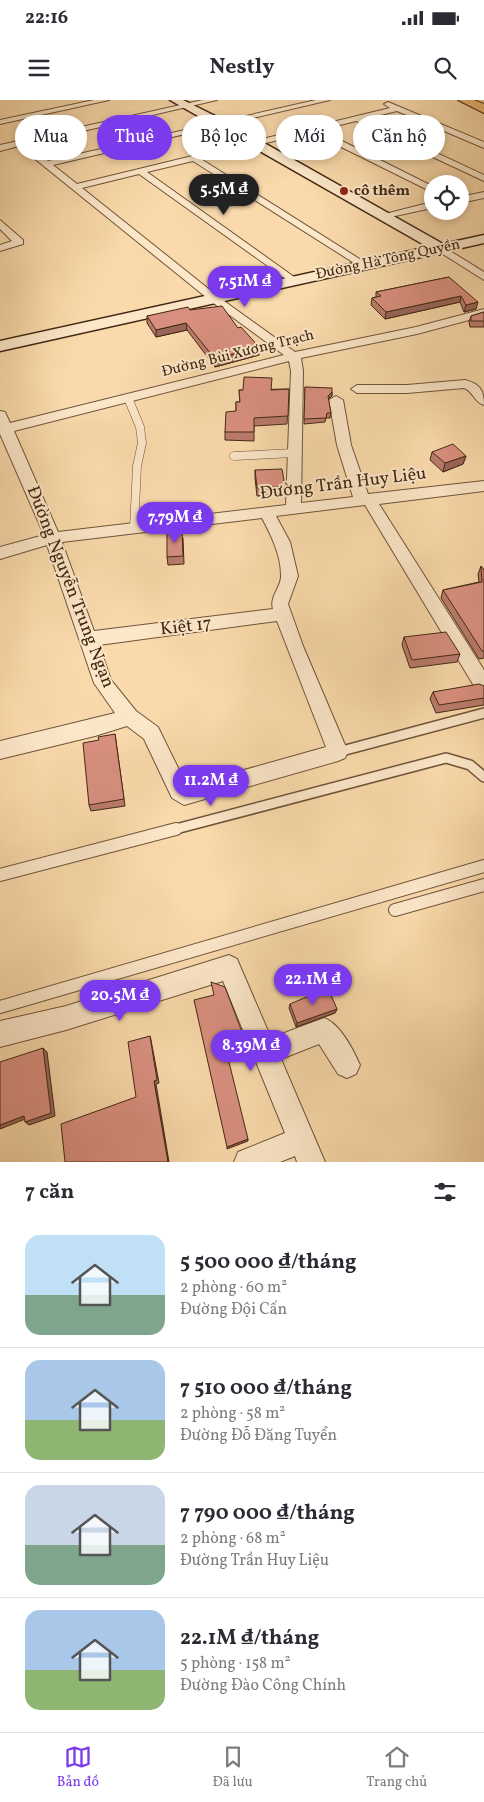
<!DOCTYPE html>
<html lang="vi">
<meta charset="utf-8">
<style>
:root{--surface:#fff;--page:#f2f2f3;--text:#2b2b33;--muted:#7c7c81;--line:#e1e1e2;--accent:#7c3aed}
body{margin:0;font-family:Vollkorn,serif;background:var(--page);color:var(--text);height:100vh;display:flex;flex-direction:column;font-size:19px;white-space:nowrap}
*{box-sizing:border-box;margin:0}
p{font-size:16px;color:var(--muted)}
.icon{flex:none;width:28px;height:28px;fill:none;stroke:currentColor;stroke-width:2;stroke-linecap:round;stroke-linejoin:round}
.map{position:relative;height:1062px;overflow:hidden}
.details{display:flex;flex-direction:column;background:var(--surface);flex:1}
.details>*{flex:none}
.hud{position:absolute;left:15px;top:15px;width:455px;height:45px;display:flex;gap:10px}
.tools{position:absolute;left:424px;top:75px;display:grid;gap:10px}
.tools a{display:grid;place-items:center;width:45px;height:45px;border-radius:50%;background:var(--surface);box-shadow:0 2px 8px #0003;font-size:25px}
.price{position:absolute;translate:-50% -42px;padding:0 11px;border-radius:18px;background:var(--accent);color:#fff;font-size:16px;line-height:32px;filter:drop-shadow(0 1px 2px #0008)}
.price::after{content:'';position:absolute;left:50%;top:30px;width:15px;height:11px;margin-left:-8px;background:inherit;clip-path:polygon(0 0,100% 0,50% 100%)}
.price.on{background:#222;color:#fff}
ul{padding:0;list-style:none}
li{display:flex;align-items:center;gap:15px;height:125px;padding:0 25px}
li+li{border-top:1px solid var(--line)}
li span{display:grid;place-items:center;flex:none;width:140px;height:100px;border-radius:15px;color:#555}
li>.icon{margin-inline-start:auto}
span .icon{width:60px;height:60px;fill:#fffc;stroke-width:1}
li b{font-size:21px}
h2{display:flex;justify-content:space-between;align-items:center;height:60px;padding:0 25px;font-size:21px}
.pill{padding:0 18px;border-radius:22px;background:var(--surface);box-shadow:0 2px 8px #0003;font-size:18px;line-height:45px}
.pill.on{background:var(--accent);color:#fff}
.status{display:flex;justify-content:space-between;align-items:center;height:35px;padding:0 25px;background:var(--surface);direction:ltr}
.status svg{height:14px;fill:currentColor}
header{display:flex;justify-content:space-between;align-items:center;height:65px;padding:0 25px;background:var(--surface);font-size:22px;font-weight:700}
.dock{display:flex;justify-content:space-around;align-items:center;height:70px;border-top:1px solid var(--line);background:var(--surface);font-size:14px;color:var(--muted)}
.dock a{display:grid;justify-items:center;gap:2px}
.dock .on{color:var(--accent)}
.map>svg:first-child{display:block}
.lines{fill:none;stroke-linecap:round;stroke-linejoin:round}
.lane-far2-casing{stroke:#705439;stroke-width:9}
.lane-far1-casing{stroke:#705439;stroke-width:12}
.lane-casing{stroke:#705439;stroke-width:14}
.street-casing{stroke:#705439;stroke-width:2}
.secondary-casing{stroke:#422813;stroke-width:3}
.highway-casing{stroke:#422813;stroke-width:2}
.lane-far2{stroke:#fce7c9;stroke-width:8}
.lane-far1{stroke:#fce7c9;stroke-width:9}
.lane{stroke:#fce7c9;stroke-width:12}
.street{fill:#fce7c9;fill-rule:evenodd}
.secondary{fill:#fce7c9;fill-rule:evenodd}
.highway{fill:#edbd76;fill-rule:evenodd}
.wall{fill:#bb7c6e;stroke:#422813}
.shaded-wall{fill:#99655a;stroke:#422813}
.building{fill:#da9080;stroke:#422813}
.poi-dot{fill:#8f2418;stroke:#fce7c9;stroke-width:2}
.labels{text-anchor:middle;dominant-baseline:central;stroke-width:4;stroke-linejoin:round;paint-order:stroke}
.far-poi-label{font-size:15px;font-weight:bold;fill:#422813;stroke:#fce7c9;text-anchor:start}
.far-street-label{font-size:15px;fill:#422813;stroke:#fce7c9}
.street-label{font-size:18px;fill:#422813;stroke:#fce7c9}
</style>
<div class="status"><b>22:16</b><svg viewBox="0 0 49 12"><path d="M0 12V9h3v3zM5 12V6h3v6zM10 12V3h3v9zM15 12V0h3v12zM26 1h20v11H26zM47 4h2v5h-2z"/></svg></div>
<header><svg class="icon" aria-label="menu" viewBox="0 0 24 24"><path d="M4 6h16M4 12h16M4 18h16"/></svg>Nestly<svg class="icon" aria-label="search" viewBox="0 0 24 24"><circle cx="10" cy="10" r="6"/><path d="M15 15l6 6"/></svg></header>
<div class="map">
<svg width="484" height="1062" viewBox="0 0 484 1062">
<rect width="100%" height="100%" fill="#fadaac"/>
<filter id="stains"><feTurbulence type="fractalNoise" baseFrequency=".004" numOctaves="4"/><feColorMatrix values="0 0 0 0 .2 0 0 0 0 .09 0 0 0 0 .02 0 0 0 .5 -.17"/></filter>
<radialGradient id="worn" r=".72"><stop offset=".6" stop-color="#630" stop-opacity="0"/><stop offset="1" stop-color="#630" stop-opacity=".3"/></radialGradient>
<g class="lines">
<g class="lane-far2-casing">
<path id="lane-far2" d="M128,298L140,327L142,343L137,366L134,428
M234,356L294,353"/>
</g>
<g class="lane-far1-casing">
<path id="lane-far1" d="M338,652L484,613
M172,730L446,658L470,665L484,677"/>
</g>
<g class="lane-casing">
<path id="lane" d="M0,775L176,729
M395,810L484,785
M0,907L484,766"/>
</g>
<g class="street-casing">
<path id="street" d="M94,0H109L0,24V20Z
M203,0H217L27,44L48,61L316,0H330L53,65L77,84L390,8L384,4L388,2L484,42V48L397,11L364,19L484,75V81L356,21L320,30L432,86V92L311,32L201,59L366,163V167L362,168L193,61L147,72L297,179V183L293,184L139,74L82,88L220,198L295,252L416,227L484,209V216L417,234L301,258L303,271L301,403L353,397L337,345L329,300L336,296L343,300L351,345L368,394L484,381V391L379,404L484,570V594L477,591L365,405L276,416L290,442L298,476L288,504L303,546L348,652L345,658L338,661L184,705L172,698L144,639L127,626L95,636L0,659V641L115,613L94,583L47,445L0,459V447L44,435L0,334V311L5,312L10,323L284,255L212,202L19,46L0,51V45ZM289,261L291,271L286,405L58,432L14,331ZM262,418C271,435 281,455 281,475C282,486 269,497 273,509L94,531L62,442ZM277,521L326,647L187,686L158,627L136,611L111,580L99,545Z
M484,92V98L460,103V97Z
M432,102V108L386,118L381,115Z
M0,120L23,140V144L0,151V145L12,141L0,129Z
M442,146L484,172V180L438,151L437,149Z
M465,280C480,284 484,290 484,305C475,303 473,291 464,288L407,293H357L351,289L357,285H407Z
M229,855L237,859L271,938L324,918C340,924 353,949 360,965L356,974L347,978L338,974L319,944L281,959L325,1062H297L295,1056L280,1062H234L238,1052L285,1033L223,881L66,930L0,947V921L66,906Z"/>
</g>
<g class="secondary-casing">
<path id="secondary" d="M170,0H183L227,22L443,144L484,135V143L0,251V241L428,147Z"/>
</g>
<g class="highway-casing">
<path id="highway" d="M458,0H474L484,4V13Z"/>
</g>
<use href="#lane-far2" class="lane-far2"/>
<use href="#lane-far1" class="lane-far1"/>
<use href="#lane" class="lane"/>
<use href="#street" class="street"/>
<use href="#secondary" class="secondary"/>
<use href="#highway" class="highway"/>
</g>
<path class="wall" d="M449,177L476,209L464,212L460,202L385,219L371,205L372,198L376,197V192Z
M190,210L238,228L259,247V255L215,267L187,230L156,237L147,223V216Z
M484,212V227H470L469,222L471,216Z
M305,287L332,292V296L328,299L331,313L330,318H326L325,322L304,324Z
M289,289L287,324L254,326V341L225,340V332L236,311V302H240L239,290Z
M432,352L466,356L463,364L443,372L430,360Z
M255,370L285,386V395L257,396L255,378Z
M183,438L184,464L168,465L167,457Z
M481,466L484,470V558L479,559L441,498L443,490L479,482L478,474Z
M404,537L460,554L457,562L410,568L402,545Z
M484,586V605L436,613L430,599L433,592Z
M115,634L116,641L125,706L91,711L89,705Z
M290,904L337,909L335,913L296,927L289,908Z"/>
<path class="shaded-wall" d="M461,196L460,202L385,219L386,212Z
M478,202L476,209L464,212L466,205Z
M186,223L187,230L156,237V230Z
M259,247V255L215,267V259Z
M332,292V296L327,300L328,296Z
M466,356L463,364L443,372L445,363Z
M337,909L335,913L296,927L297,923Z
M150,936L151,940L159,983L156,984L169,1062H168L154,981Z
M43,948L47,952L55,1016L29,1025L25,1022Z
M248,948V952L227,958V954Z
M24,1016L28,1018L0,1029V1025Z
M248,1039V1041L227,1049V1047Z"/>
<path class="building" d="M449,177L478,202L466,205L461,196L386,212L372,198L381,196L376,192Z
M222,206L238,228L241,227L259,247L215,259L186,223L156,230L147,216L188,207L190,210Z
M484,212V221H471V216Z
M244,277L272,278L271,290L289,289L288,316L254,318V332H225L226,312L236,311V302H240L239,290H243Z
M305,287L332,288V292L328,296L331,313H327L326,318L304,319Z
M453,344L466,356L445,363L432,352Z
M282,369L285,386L257,388L255,370Z
M182,430L183,456L167,457V431Z
M481,466L484,470V551H482L443,490L482,482Z
M446,532L460,554L412,560L404,537Z
M479,584L484,586V598L439,605L433,592Z
M115,634L124,699L89,705L83,643L99,640L98,637Z
M211,882L225,887L248,948L227,954L248,1039L227,1047L194,900L214,895Z
M328,888L337,909L297,923L290,904Z
M150,936L157,980L154,981L168,1062H65L61,1024L136,997L128,942Z
M43,948L51,1013L25,1022L24,1016L0,1025V962Z"/>
<circle class="poi-dot" cx="344" cy="91" r="5"/>
<g class="labels">
<g class="far-poi-label">
<text x="354" y="91">cô thêm</text>
</g>
<g class="far-street-label">
<text transform="translate(388 160) rotate(-12)">Đường Hà Tông Quyền</text>
<text transform="translate(238 254) rotate(-14)">Đường Bùi Xương Trạch</text>
</g>
<g class="street-label">
<text transform="translate(343 384) rotate(-7)">Đường Trần Huy Liệu</text>
<text transform="translate(70 487) rotate(69)">Đường Nguyễn Trung Ngạn</text>
<text transform="translate(186 527) rotate(-7)">Kiệt 17</text>
</g>
</g>
<rect width="100%" height="100%" filter="url(#stains)"/>
<rect width="100%" height="100%" fill="url(#worn)"/>
</svg>
<div class="tools">
<a><svg class="icon" aria-label="locate" viewBox="0 0 24 24"><circle cx="12" cy="12" r="6"/><path d="M12 2v4M12 18v4M2 12h4M18 12h4"/></svg></a>
</div>
<b class="price on" style="left:224px;top:116px">5.5M ₫</b>
<b class="price" style="left:245px;top:208px">7.51M ₫</b>
<b class="price" style="left:175px;top:444px">7.79M ₫</b>
<b class="price" style="left:211px;top:707px">11.2M ₫</b>
<b class="price" style="left:313px;top:906px">22.1M ₫</b>
<b class="price" style="left:120px;top:922px">20.5M ₫</b>
<b class="price" style="left:251px;top:972px">8.39M ₫</b>
<div class="hud">
<a class="pill">Mua</a>
<a class="pill on">Thuê</a>
<a class="pill">Bộ lọc</a>
<a class="pill">Mới</a>
<a class="pill">Căn hộ</a>
</div>
</div>
<section class="details">
<h2>7 căn<svg class="icon" aria-label="filters" viewBox="0 0 24 24"><path d="M4 7h16M4 17h16"/><circle cx="9" cy="7" r="2"/><circle cx="15" cy="17" r="2"/></svg></h2>
<ul>
<li><span style="background:linear-gradient(#bfe0f5 60%,#7fa58c 0)"><svg class="icon" aria-label="home" viewBox="0 0 24 24"><path d="M3 11l9-7 9 7M6 9v11h12V9"/></svg></span><div><b>5 500 000 ₫/tháng</b><p>2 phòng · 60 m²</p><p>Đường Đội Cấn</p></div></li>
<li><span style="background:linear-gradient(#a9c7e8 60%,#8fb573 0)"><svg class="icon" aria-label="home" viewBox="0 0 24 24"><path d="M3 11l9-7 9 7M6 9v11h12V9"/></svg></span><div><b>7 510 000 ₫/tháng</b><p>2 phòng · 58 m²</p><p>Đường Đỗ Đăng Tuyển</p></div></li>
<li><span style="background:linear-gradient(#c9d6e8 60%,#7fa58c 0)"><svg class="icon" aria-label="home" viewBox="0 0 24 24"><path d="M3 11l9-7 9 7M6 9v11h12V9"/></svg></span><div><b>7 790 000 ₫/tháng</b><p>2 phòng · 68 m²</p><p>Đường Trần Huy Liệu</p></div></li>
<li><span style="background:linear-gradient(#a9c7e8 60%,#8fb573 0)"><svg class="icon" aria-label="home" viewBox="0 0 24 24"><path d="M3 11l9-7 9 7M6 9v11h12V9"/></svg></span><div><b>22.1M ₫/tháng</b><p>5 phòng · 158 m²</p><p>Đường Đào Công Chính</p></div></li>
</ul>
</section>
<nav class="dock">
<a class="on"><svg class="icon" aria-label="map" viewBox="0 0 24 24"><path d="M3 6l6-2 6 2 6-2v14l-6 2-6-2-6 2zM9 4v14M15 6v14"/></svg>Bản đồ</a>
<a><svg class="icon" aria-label="saved" viewBox="0 0 24 24"><path d="M7 4h10v16l-5-4-5 4z"/></svg>Đã lưu</a>
<a><svg class="icon" aria-label="home" viewBox="0 0 24 24"><path d="M3 11l9-7 9 7M6 9v11h12V9"/></svg>Trang chủ</a>
</nav>
